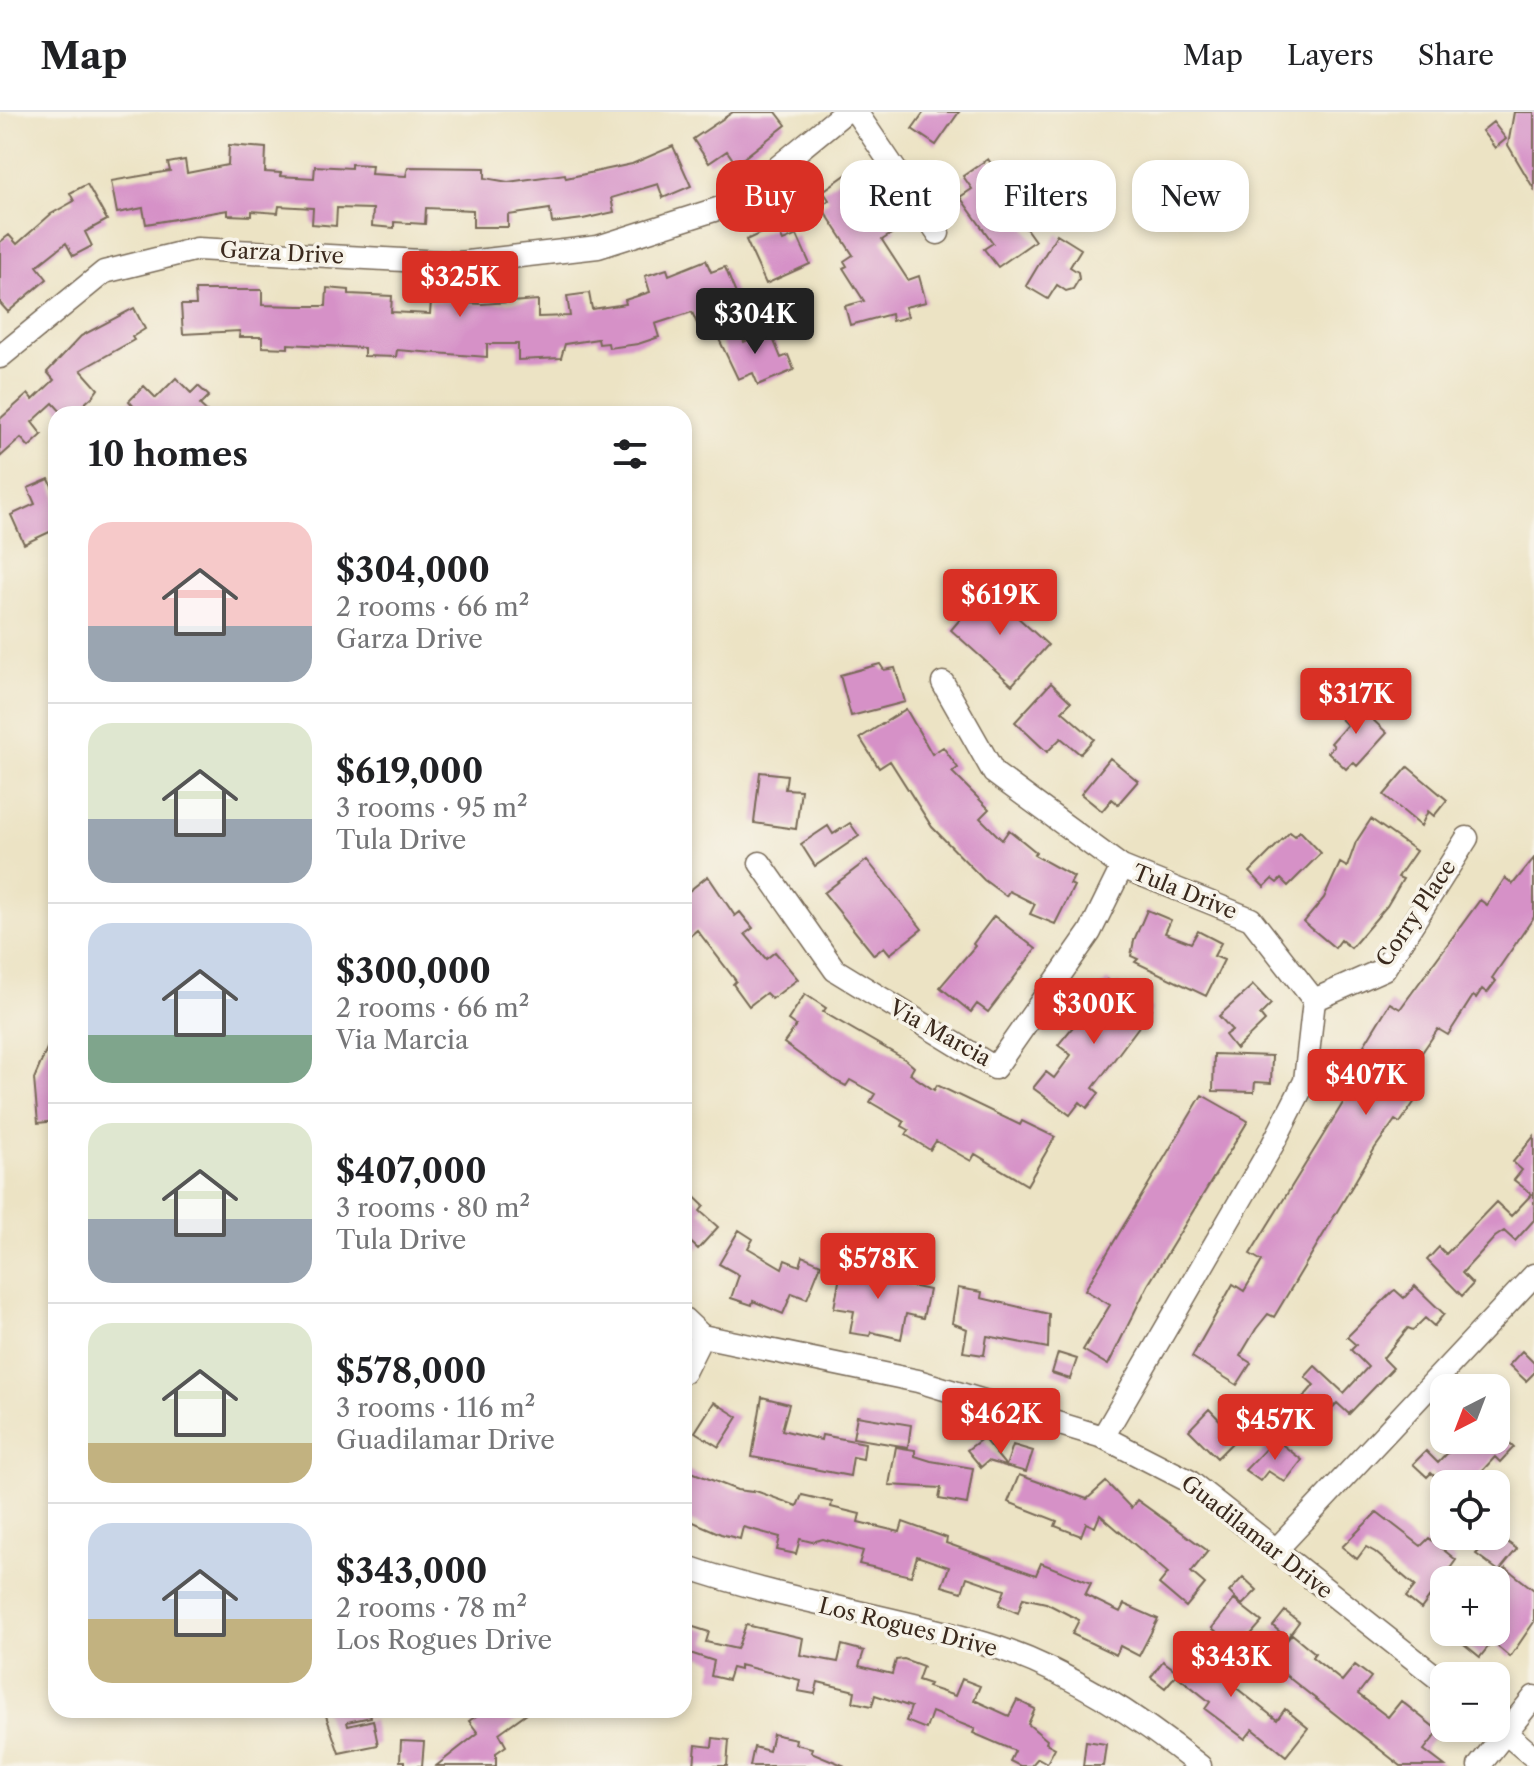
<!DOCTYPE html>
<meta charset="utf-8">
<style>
:root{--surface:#fff;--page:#f2f2f2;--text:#202124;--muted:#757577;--line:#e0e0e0;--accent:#d93025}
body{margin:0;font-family:"Libre Caslon Text",serif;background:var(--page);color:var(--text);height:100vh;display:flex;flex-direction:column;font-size:30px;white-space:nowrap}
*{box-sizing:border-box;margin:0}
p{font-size:26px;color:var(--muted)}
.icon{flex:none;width:44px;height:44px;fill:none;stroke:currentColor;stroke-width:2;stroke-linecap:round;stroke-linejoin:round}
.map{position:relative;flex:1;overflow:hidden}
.details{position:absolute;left:48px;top:294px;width:644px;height:1312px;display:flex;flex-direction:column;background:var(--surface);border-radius:24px;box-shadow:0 4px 12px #0003}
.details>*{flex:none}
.guide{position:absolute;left:716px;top:48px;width:698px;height:72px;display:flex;gap:16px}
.needle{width:52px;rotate:222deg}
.fabs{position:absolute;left:1430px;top:1262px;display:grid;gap:16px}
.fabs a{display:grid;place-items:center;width:80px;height:80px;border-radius:16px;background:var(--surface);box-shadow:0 4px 12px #0003;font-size:40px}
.price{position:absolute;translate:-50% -68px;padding:0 18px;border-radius:8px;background:var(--accent);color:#fff;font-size:26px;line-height:52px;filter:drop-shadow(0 2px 4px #0008)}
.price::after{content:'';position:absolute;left:50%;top:48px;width:24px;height:18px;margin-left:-12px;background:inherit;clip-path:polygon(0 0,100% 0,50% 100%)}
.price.current{background:#222;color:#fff}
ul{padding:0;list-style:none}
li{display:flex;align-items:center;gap:24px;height:200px;padding:0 40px}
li+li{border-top:2px solid var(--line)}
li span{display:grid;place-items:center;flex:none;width:224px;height:160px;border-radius:24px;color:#555}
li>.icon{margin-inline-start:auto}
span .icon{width:96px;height:96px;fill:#fffc;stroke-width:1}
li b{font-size:34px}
h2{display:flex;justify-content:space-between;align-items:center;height:96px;padding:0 40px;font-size:34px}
.tag{padding:0 28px;border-radius:24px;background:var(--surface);box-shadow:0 4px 12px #0003;font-size:28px;line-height:72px}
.tag.current{background:var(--accent);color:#fff}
header{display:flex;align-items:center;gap:48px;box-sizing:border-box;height:112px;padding:0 40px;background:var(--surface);border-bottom:2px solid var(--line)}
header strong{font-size:38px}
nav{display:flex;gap:44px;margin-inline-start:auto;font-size:28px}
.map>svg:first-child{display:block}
.building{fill:#d691c7}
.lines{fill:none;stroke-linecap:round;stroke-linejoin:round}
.minor-casing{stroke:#796b58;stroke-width:25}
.minor{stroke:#fff;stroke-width:22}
.labels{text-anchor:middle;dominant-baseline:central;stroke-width:7;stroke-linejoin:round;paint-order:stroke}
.street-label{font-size:22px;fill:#3b2a1e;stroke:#f7f3e8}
</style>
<header>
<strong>Map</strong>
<nav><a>Map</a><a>Layers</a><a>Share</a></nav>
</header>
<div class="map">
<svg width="1534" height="1654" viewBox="0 0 1534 1654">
<rect width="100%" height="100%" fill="#f7f3e8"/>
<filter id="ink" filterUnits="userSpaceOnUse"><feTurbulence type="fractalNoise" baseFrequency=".0125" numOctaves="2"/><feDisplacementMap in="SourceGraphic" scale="16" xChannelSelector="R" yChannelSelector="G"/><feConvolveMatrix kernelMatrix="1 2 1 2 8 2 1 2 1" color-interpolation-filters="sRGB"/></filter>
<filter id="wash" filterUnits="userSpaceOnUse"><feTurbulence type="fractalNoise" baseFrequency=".006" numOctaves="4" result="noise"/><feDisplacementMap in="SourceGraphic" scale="32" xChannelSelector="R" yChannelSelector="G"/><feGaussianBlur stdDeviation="1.8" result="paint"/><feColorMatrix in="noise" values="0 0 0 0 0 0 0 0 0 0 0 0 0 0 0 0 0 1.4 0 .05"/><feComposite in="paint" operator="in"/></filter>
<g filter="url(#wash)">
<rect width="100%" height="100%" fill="#ece3c4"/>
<g id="blocks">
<path class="building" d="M733,0H776L786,13L736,52L727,39L709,51L693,27Z
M924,0H959L936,33L912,17Z
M1514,0H1534V77L1508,33Z
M1493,10L1506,27L1495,36L1482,19Z
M229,33L266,36L265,60L281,61L280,64L314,66L315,54L351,56V52L372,53L371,62L406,64L408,55L485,56V66L508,70L565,62L566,66L632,52L673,34L691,74L663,86L658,72L611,86L614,100L583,107L552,111L550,97L508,103V115H473V98L426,96L425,112L394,110V116L372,114L373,97L337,96L336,114L312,112L313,96L279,94L278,101L252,99V104L228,103V98L146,112L143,96L117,101L111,69L170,59L168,51L185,48L187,61L228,53Z
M988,47L1014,85L1007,90L1035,129L998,155L984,137L993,131L960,85L972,77L963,64Z
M847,62L856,76L868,67L896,119L882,128L908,168L919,164L926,190L905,195L908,205L892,209L891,202L850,213L845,194L864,189L843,156L847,154L844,149L853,143L821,94L829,88L823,79Z
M87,72L107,108L85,120L92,134L73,144L66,131L37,154L47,167L8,200L0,191V130L9,123L17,132L51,102L74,89L70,81Z
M776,114L783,129L797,123L810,152L766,172L746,128Z
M1057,122L1081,137L1070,155L1078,160L1079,167L1073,177L1066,179L1057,173L1048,187L1026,174Z
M706,148L711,160L725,155L736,182L711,193L717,206L698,214L692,200L655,212L659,225L638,232L609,236L608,231L599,232L598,227L565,232L561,246L518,248V232H487V245L397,238L396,245L364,244V236L288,232V236L262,235V225H239L240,219L183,222L181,193H196L195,178H262V193L299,194H326L327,176L349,178V182L392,184L391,200L430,202L431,189L482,192L538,188V205L570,204L567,184L589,181L592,197L626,192L625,188L650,180L645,164L667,157L669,163Z
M134,196L145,217L132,225L134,228L81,258L98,277L93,284L73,302H63L53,291L32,310L42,323L29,335L21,326L0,345V307L28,282L33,288L54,268L47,260L81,224Z
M738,214L744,230L770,219L781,246L788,243L794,258L758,273L753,261L738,267L717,223Z
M176,266L191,281L198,274L209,284L200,293L210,302H140L129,289L144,274L156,286Z
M49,367L56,383V417L24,432L11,403L35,392L28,376Z
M983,480L1004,492L1010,486L1021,495L1014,502L1048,533L1012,573L951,518Z
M880,552L884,558L895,556L905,590L851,604L840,563Z
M1051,571L1071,590L1062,599L1094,627L1080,642L1061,626L1047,640L1015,610Z
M1352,588L1387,621L1357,654L1353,650L1346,657L1328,640L1334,634L1331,631L1347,613L1338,604Z
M906,597L932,642L943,635L958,656L952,660L989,697L980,706L1002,728L1009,718L1036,740L1034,743L1074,765L1070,772L1074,774L1055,812L1030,802L1035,792L1009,779L1006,784L984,768L932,715L890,649L879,656L860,626Z
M1110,646L1138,669L1118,692L1112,687L1102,699L1081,682Z
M1408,655L1447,688L1434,704L1428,699L1421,714L1384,683Z
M760,660L787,663L785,677L801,678L796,717L754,711Z
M1371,707L1416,739L1398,765L1403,767L1387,794L1351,836L1341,828L1335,836L1304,810L1324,786L1340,751L1347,755L1356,730Z
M850,711L859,724L815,754L801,732L828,714L833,722Z
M1300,719L1321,741L1288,774L1281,767L1277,771L1272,767L1264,775L1250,760L1290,720L1295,724Z
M1534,746V805L1492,866L1496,869L1487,881L1482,877L1476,886L1473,884L1448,923L1438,917L1415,951L1410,948L1392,973L1415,989L1400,1011L1395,1008L1375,1036L1274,1205L1268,1202L1256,1217L1240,1244L1251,1251L1237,1273L1192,1245L1233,1172L1244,1179L1262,1149L1250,1142L1351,978L1344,973L1354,958L1350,956L1390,891L1400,897L1480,788L1487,793L1505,766L1513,772Z
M867,748L922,817L890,842L884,835L874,843L824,781Z
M708,764L735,804L740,800L753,816L745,822L766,847L775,840L798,867L772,887L766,881L749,894L733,872L736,869L697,818L684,829V783Z
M1147,798L1171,808L1165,821L1191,831L1198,819L1221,831L1214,844L1224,848L1206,884L1135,850L1138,847L1131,844L1134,828Z
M994,804L1036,837L988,900L977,892L971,900L940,875L975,834L973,832L978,825Z
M1107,868L1115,875L1118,871L1124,875L1152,897L1093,976L1099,981L1087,996L1080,990L1070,1003L1033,976L1046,960L1054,966L1071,943L1058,933L1090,894L1086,891Z
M1253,873L1271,892L1260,903L1265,909L1236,937L1225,923L1232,918L1219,904Z
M805,882L826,896L823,900L906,948L914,955L910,962L934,978L937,973L1020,1013L1022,1009L1055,1025L1027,1073L975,1042L971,1049L936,1029L930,1038L906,1023L909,1018L902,1014L904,1010L870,990L875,982L850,968L846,974L836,969L784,931L796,914L788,908Z
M56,915V1009L38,1011L34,967Z
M1214,942L1272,944L1271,971L1255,970L1254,980L1213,979Z
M1202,983L1248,1009L1148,1173L1108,1253L1083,1238L1110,1193L1085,1178Z
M1534,1024V1108L1515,1129L1504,1119L1495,1125L1462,1161L1473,1172L1462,1184L1427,1148L1439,1135L1446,1142L1496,1090L1511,1104L1532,1082L1514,1068L1522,1058L1513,1050Z
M684,1075L704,1094L700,1099L718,1115L698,1137L684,1124Z
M739,1118L753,1127L748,1136L782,1156L785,1148L800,1154L803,1144L821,1152L807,1187L792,1181L783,1202L753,1189L752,1193L731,1186L739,1163L719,1152Z
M864,1150L881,1153L879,1167L929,1178L923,1206L906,1202L901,1227L871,1220L870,1224L850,1221L854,1199L834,1196L841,1159L847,1162L849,1153L863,1155Z
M1415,1174L1444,1202L1434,1214L1425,1206L1413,1218L1408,1216L1383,1246L1393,1256L1349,1302L1337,1291L1324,1305L1303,1286L1314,1273L1305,1265L1315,1254L1344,1281L1368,1255L1351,1238L1356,1233L1347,1225L1392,1180L1395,1178L1404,1186Z
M958,1176L982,1180L981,1186L1049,1202L1048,1236L987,1224L984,1243L963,1240L967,1217L952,1211Z
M1522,1239L1534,1251V1261L1526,1269L1509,1253Z
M1058,1241L1077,1247L1070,1267L1052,1261Z
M762,1285L789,1292L782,1318L821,1328L822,1323L865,1331L863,1347L853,1345L850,1364L752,1345Z
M714,1290L738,1305L719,1335L695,1320Z
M1209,1297L1237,1326L1217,1346L1189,1318Z
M857,1304L911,1313L908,1335L853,1326Z
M1496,1318L1514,1335L1500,1350L1495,1345L1470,1372H1443L1431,1361L1427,1365L1413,1352L1426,1339L1438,1351L1460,1328H1496Z
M983,1326L1006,1354L1013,1333L1033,1339L1026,1360L988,1349L981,1355L967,1338Z
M1275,1327L1302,1348L1285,1370L1268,1359L1260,1369L1245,1358Z
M896,1335L915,1338V1344L931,1349L973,1356L967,1392L939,1387L941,1376L889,1373Z
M684,1357L737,1378L753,1380V1378L797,1394L802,1383L832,1390L831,1395L860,1402L858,1410L900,1420L903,1410L947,1426L946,1431L1036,1463L1041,1451L1091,1471L1085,1483L1120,1500L1124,1492L1158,1507L1139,1544L1120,1534L1116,1543L1072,1522L1079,1508L1046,1491L1023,1486L1018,1501L999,1493L1005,1478L967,1465L962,1480L942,1474L949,1455L917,1444L911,1464L859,1452L863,1439L823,1427L812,1430L800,1427L796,1442L777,1438L780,1425L743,1415L740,1427L721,1422L684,1406L688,1395L684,1393Z
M1019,1363L1087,1387L1106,1370L1131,1396L1137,1388L1208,1439L1191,1460L1205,1472L1186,1495L1159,1472L1168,1461L1100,1403L1095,1415L1086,1411L1081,1424L1055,1414L1057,1409L1008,1390Z
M1377,1400L1421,1434L1429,1426L1456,1448L1421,1497L1406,1485L1415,1474L1375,1440L1366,1435L1357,1447L1342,1435Z
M1496,1422L1517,1437L1499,1459L1476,1442Z
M1506,1456L1534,1478V1510L1510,1545L1492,1530L1480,1545L1449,1520H1496V1469Z
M1243,1465L1257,1478L1242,1493L1229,1480Z
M1234,1488L1262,1510L1238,1537L1212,1516Z
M1285,1499L1299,1510L1287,1526L1273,1514Z
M684,1512L709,1520L706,1530L737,1537L746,1513L803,1526L800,1543L838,1550L842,1533L864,1539L859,1554L892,1562L896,1548L904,1547L923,1554L918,1568L930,1572L928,1575L955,1584L962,1567L980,1574L974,1588L1009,1604L1017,1588L1035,1597L1028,1612L1047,1628L1046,1631L1055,1636L1047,1651L1038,1646L1031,1654H1020L1010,1649L1015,1639L973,1621L975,1617L932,1600L926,1617L906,1609L911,1595L875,1583L872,1594L853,1590L855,1579L818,1570L815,1582L798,1579L800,1568L740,1553V1558L732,1556L728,1568L711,1564L714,1549L684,1539Z
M1292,1522L1315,1541L1312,1545L1342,1569L1355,1553L1371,1565L1358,1582L1388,1605L1401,1589L1439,1619L1424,1638L1445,1654H1401L1269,1550Z
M1202,1529L1231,1545L1220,1563L1277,1608L1285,1597L1308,1616L1286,1644L1253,1617L1245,1627L1205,1597L1210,1590L1176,1563L1165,1576L1151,1565L1163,1549L1175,1558Z
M324,1598H370L371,1605L347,1610L348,1614L373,1608L378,1633L339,1641Z
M485,1598H531L499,1621L506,1634L496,1641V1654H436L478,1621L469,1609Z
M773,1622L796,1627L795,1632L812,1636L811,1640L845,1654H750L754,1635L769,1639Z
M713,1626L729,1628L727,1654H694L696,1633L712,1635Z
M401,1629L424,1630L422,1654H405V1649H400Z
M1086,1629L1106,1632L1103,1654H1083Z"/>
</g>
</g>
<g filter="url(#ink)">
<use href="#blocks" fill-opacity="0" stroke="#796b58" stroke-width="2"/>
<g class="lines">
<g class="minor-casing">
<path id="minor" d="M856,0L938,121
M0,245L104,160L197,137L459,151L598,135L733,92L845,0
M943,571L994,661L1122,755L1251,807L1314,888L1305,969L1273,1032L1103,1325
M760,751L835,858L995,956L1090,820L1122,755
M1314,888L1384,857L1467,726
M684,1207L702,1224L918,1269L1103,1325L1189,1369L1444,1571
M684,1260L702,1224
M1276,1438L1534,1163
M684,1454C779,1487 877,1501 973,1528C1057,1551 1133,1600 1200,1654
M1496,1613L1534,1645
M1479,1654L1534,1585"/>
</g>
<use href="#minor" class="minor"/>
</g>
</g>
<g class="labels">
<g class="street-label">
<text transform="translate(282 141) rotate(3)">Garza Drive</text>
<text transform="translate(1185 780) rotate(22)">Tula Drive</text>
<text transform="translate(1416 801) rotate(-56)">Corry Place</text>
<text transform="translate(940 921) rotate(29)">Via Marcia</text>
<text transform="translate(1257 1425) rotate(38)">Guadilamar Drive</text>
<text transform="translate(908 1515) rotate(14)">Los Rogues Drive</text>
</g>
</g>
</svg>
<div class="fabs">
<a><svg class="needle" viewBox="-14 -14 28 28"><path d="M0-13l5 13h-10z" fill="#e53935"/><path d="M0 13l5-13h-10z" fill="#757577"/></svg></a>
<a><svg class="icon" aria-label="locate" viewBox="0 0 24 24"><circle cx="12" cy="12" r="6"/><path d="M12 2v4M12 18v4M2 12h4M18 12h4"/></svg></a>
<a>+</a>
<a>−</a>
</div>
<b class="price" style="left:460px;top:207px">$325K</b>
<b class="price current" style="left:755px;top:244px">$304K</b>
<b class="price" style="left:1000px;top:525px">$619K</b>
<b class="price" style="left:1356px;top:624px">$317K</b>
<b class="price" style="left:1094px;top:934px">$300K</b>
<b class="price" style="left:1366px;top:1005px">$407K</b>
<b class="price" style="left:878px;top:1189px">$578K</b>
<b class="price" style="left:1001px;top:1344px">$462K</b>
<b class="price" style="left:1275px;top:1350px">$457K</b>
<b class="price" style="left:1231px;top:1587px">$343K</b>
<div class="guide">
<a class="tag current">Buy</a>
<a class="tag">Rent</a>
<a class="tag">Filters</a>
<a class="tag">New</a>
</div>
<section class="details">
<h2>10 homes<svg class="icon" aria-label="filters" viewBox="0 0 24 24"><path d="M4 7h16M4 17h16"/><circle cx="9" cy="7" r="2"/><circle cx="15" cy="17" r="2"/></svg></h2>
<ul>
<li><span style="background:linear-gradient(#f6c9c9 65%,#9aa5b1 0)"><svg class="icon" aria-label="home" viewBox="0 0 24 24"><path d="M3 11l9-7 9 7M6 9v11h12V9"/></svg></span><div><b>$304,000</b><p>2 rooms · 66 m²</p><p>Garza Drive</p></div></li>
<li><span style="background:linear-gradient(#dfe7d0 60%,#9aa5b1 0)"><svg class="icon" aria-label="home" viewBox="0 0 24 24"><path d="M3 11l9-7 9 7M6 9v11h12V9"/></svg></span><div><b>$619,000</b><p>3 rooms · 95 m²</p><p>Tula Drive</p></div></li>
<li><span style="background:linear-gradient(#c9d6e8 70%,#7fa58c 0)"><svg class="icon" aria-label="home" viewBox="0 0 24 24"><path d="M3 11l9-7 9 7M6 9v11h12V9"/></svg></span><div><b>$300,000</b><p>2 rooms · 66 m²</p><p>Via Marcia</p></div></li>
<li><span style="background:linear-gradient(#dfe7d0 60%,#9aa5b1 0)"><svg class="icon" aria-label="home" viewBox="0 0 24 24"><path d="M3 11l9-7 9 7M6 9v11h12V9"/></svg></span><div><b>$407,000</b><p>3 rooms · 80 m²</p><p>Tula Drive</p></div></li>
<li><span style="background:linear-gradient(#dfe7d0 75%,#c2b280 0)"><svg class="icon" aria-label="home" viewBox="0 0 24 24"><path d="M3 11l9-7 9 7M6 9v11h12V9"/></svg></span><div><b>$578,000</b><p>3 rooms · 116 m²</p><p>Guadilamar Drive</p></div></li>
<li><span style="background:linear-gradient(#c9d6e8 60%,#c2b280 0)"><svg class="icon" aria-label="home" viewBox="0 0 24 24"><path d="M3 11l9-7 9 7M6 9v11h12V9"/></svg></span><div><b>$343,000</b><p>2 rooms · 78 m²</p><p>Los Rogues Drive</p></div></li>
</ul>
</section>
</div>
